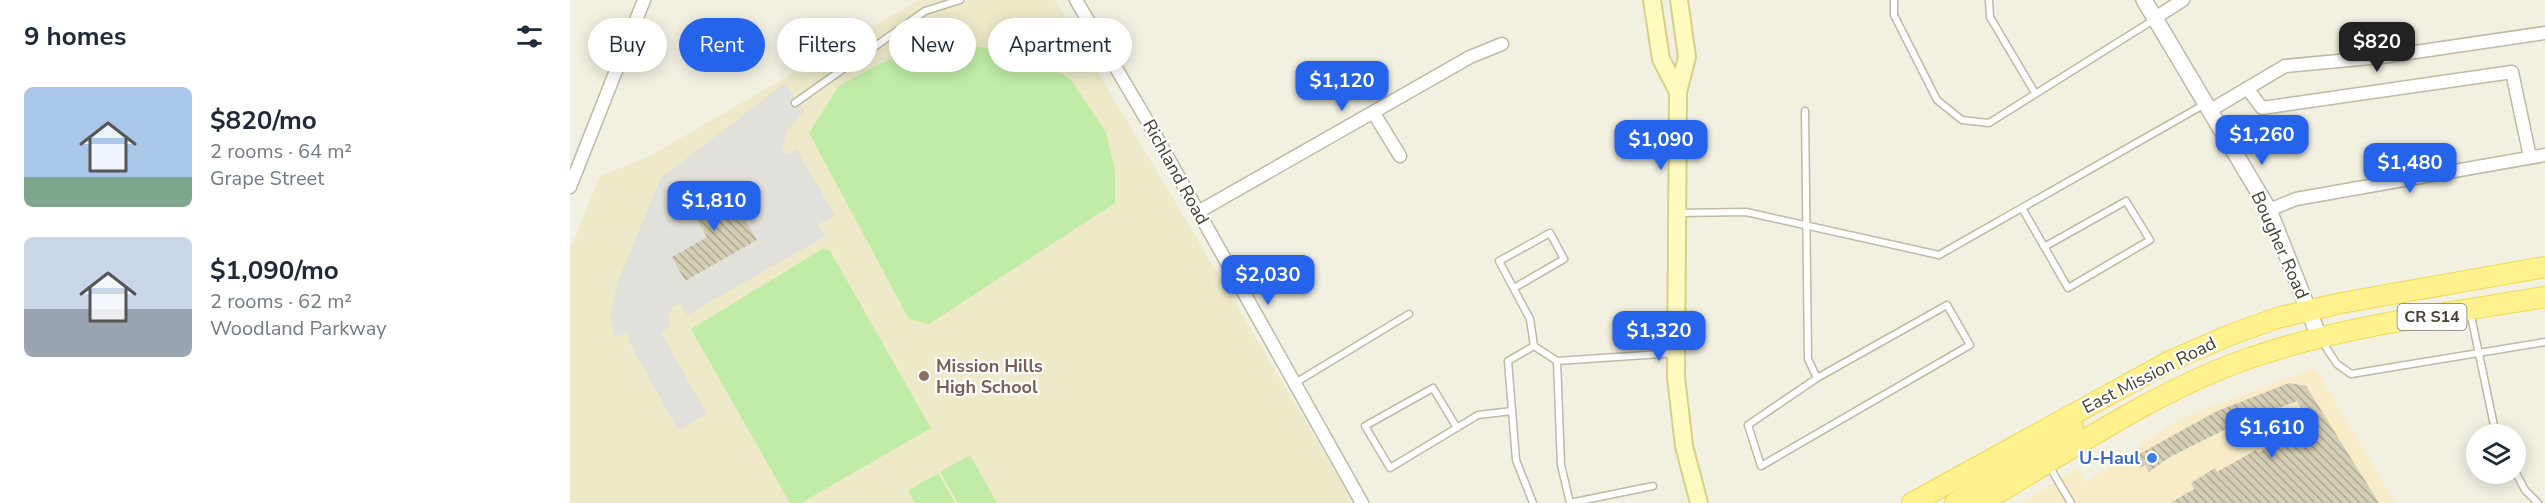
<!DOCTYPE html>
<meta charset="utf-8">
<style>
:root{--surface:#fff;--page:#f6f6f7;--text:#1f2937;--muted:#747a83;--accent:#2563eb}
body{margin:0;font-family:"Nunito Sans",sans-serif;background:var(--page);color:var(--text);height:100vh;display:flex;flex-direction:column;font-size:22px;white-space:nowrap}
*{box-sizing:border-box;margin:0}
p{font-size:20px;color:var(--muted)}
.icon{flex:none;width:33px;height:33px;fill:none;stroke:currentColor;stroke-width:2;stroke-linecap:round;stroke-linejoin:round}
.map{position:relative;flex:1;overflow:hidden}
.details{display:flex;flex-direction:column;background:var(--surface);width:570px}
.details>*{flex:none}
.top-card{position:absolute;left:18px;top:18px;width:570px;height:54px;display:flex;gap:12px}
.buttons{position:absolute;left:1896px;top:424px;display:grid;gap:12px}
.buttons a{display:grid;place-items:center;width:60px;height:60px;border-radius:50%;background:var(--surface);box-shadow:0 3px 15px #0003;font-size:30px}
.price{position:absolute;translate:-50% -51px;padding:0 14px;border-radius:12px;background:var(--accent);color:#fff;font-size:20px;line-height:39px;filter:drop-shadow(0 2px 3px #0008)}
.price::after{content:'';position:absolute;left:50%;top:36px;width:18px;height:14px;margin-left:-9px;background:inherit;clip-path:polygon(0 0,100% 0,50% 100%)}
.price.active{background:#222;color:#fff}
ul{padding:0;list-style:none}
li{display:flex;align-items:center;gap:18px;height:150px;padding:0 24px}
li span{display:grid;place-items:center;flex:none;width:168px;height:120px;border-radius:9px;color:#555}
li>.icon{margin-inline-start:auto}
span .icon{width:72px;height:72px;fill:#fffc;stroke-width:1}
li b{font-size:26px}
h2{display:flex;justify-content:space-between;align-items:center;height:72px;padding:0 24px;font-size:26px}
.tag{padding:0 21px;border-radius:27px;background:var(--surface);box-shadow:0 3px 15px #0003;font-size:21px;line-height:54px}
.tag.active{background:var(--accent);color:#fff}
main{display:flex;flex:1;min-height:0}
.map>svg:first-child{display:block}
.commercial{fill:#f8ecc8}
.education{fill:#ede9c9}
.grass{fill:#c0eca5}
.parking{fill:#e2e0da}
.building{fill:url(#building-back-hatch)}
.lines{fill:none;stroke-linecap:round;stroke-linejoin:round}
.service-casing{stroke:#bebaa3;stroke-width:9}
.minor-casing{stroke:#bebaa3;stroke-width:15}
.tertiary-casing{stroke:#bebaa3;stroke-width:18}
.secondary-casing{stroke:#d7d08b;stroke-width:20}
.primary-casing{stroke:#eeda53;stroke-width:22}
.service{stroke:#fff;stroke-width:6}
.minor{stroke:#fff;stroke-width:12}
.tertiary{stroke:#fff;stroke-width:15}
.secondary{stroke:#fffabe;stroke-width:16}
.primary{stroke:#fff18d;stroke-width:20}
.education-dot{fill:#8d6e63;stroke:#fff;stroke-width:2}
.shop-dot{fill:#3f7fe0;stroke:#fff;stroke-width:2}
.labels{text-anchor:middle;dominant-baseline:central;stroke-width:4.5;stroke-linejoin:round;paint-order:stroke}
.shield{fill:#fff;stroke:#7c796f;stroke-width:1.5}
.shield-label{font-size:16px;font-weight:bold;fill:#444031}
.street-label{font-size:18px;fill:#444031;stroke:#fff}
.education-label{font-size:18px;font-weight:bold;fill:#785e54;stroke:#fff;text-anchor:start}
.shop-label{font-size:18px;font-weight:bold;fill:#366cbe;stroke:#fff;text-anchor:end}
</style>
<main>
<section class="details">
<h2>9 homes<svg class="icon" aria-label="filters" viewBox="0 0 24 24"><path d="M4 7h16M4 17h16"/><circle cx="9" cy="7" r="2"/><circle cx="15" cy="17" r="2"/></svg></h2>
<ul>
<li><span style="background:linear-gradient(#a9c7e8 75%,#7fa58c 0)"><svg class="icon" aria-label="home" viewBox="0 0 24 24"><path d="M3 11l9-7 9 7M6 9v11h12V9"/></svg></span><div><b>$820/mo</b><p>2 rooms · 64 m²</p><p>Grape Street</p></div></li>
<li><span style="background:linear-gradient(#c9d6e8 60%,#9aa5b1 0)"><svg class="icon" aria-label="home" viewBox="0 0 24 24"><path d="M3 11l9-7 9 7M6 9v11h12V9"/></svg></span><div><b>$1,090/mo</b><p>2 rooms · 62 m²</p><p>Woodland Parkway</p></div></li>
</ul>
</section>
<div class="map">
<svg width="1975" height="503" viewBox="0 0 1975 503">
<defs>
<pattern id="building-back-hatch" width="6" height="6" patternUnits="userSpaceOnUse" patternTransform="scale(1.5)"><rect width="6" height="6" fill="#d4ceb5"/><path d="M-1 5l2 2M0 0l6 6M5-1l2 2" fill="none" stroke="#aea994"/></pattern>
</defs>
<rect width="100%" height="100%" fill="#f2f0e1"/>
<path class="commercial" d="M1745,368L1825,503H1451L1507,469L1516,482L1611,418Z"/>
<path class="education" d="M349,0H485L784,503H0V249L30,176L78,157Z"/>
<path class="grass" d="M366,42L411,47L465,57L501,80L536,132L545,171V203L359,324L339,319L239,133L269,86L309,64Z
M254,248L260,251L361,428L231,503H220L121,329Z
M400,455L427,503H388L370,472Z
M368,473L385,503H345L338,491Z"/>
<path class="parking" d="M215,83L234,111L216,132L212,152L216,154L226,149L265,215L248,225L256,236L117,315L110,303L102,308L98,318L100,326L91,333L137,414L108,430L62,347L57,333L45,337L40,317L48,281L91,178Z"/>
<path class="building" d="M151,181L187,240L115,281L102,257L137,237L116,201Z
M1719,383L1736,386L1809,503H1600L1624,489L1621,483L1645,468L1647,472L1686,450L1688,453L1740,424L1727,401L1658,428L1600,457L1579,472L1575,465L1570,468L1564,457L1647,411Z"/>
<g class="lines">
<g class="service-casing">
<path id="service" d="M1324,0V15L1367,100L1392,120L1419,123L1585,19
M1419,0L1420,17L1465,93
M225,103L355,11L390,0
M1235,111L1238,359L1247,378L1178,425L1191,466L1400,345L1377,305L1247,378
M1452,208L1498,288L1580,240L1556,201L1474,247
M1109,213L1176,212L1369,255L1635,104
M944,288L994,259L980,233L929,261L960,319L964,346L987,361L1106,353
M1900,311L1926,435
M1751,340L1767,364L1781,374L1975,342
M987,361L991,465L1000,503
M725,383L839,314
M887,428L863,388L795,426L820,468L908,415L942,411
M1478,464L1501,503
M1946,473L1955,490L1968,503
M963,503L946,460L938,361L964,346
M1000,503L1083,486"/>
</g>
<g class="minor-casing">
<path id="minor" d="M506,0L579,124L792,503
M1585,18L1613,0
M1677,88L1692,108L1942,72L1960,157
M1639,111L1715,66L1811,57L1975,33
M803,112L830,156
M0,187L74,0
M1699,210L1726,199L1975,155
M628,212L900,57L932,44"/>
</g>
<g class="tertiary-casing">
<path id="tertiary" d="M1574,0L1699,210L1749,337"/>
</g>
<g class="secondary-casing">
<path id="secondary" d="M1082,0L1091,59L1108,92
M1109,0L1117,57L1108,92L1106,377L1114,446L1129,503"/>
</g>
<g class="primary-casing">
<path id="primary" d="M1342,503L1600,361L1660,335L1707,318L1771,303L1975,267
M1385,503L1503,427
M1411,503C1496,453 1580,394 1674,360C1770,326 1874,314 1975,297"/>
</g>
<use href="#service" class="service"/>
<use href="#minor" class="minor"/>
<use href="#tertiary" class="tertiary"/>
<use href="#secondary" class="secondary"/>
<use href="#primary" class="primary"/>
</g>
<circle class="education-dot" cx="354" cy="376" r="6"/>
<circle class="shop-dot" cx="1582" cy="458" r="6"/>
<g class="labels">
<rect class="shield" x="1827.5" y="304" width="69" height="26" rx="4.5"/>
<g class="shield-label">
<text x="1862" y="317">CR S14</text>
</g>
<g class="street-label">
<text transform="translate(606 172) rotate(61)">Richland Road</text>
<text transform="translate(1710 245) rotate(66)">Bougher Road</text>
<text transform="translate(1579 375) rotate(-27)">East Mission Road</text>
</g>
<g class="education-label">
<text x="366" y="366">Mission Hills<tspan x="366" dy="21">High School</tspan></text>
</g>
<g class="shop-label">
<text x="1570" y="458">U-Haul</text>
</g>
</g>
</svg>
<div class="buttons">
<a><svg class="icon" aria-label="layers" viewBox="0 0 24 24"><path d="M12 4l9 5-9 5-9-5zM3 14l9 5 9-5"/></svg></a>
</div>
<b class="price active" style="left:1807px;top:73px">$820</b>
<b class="price" style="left:772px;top:112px">$1,120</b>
<b class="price" style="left:1692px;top:166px">$1,260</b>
<b class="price" style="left:1091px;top:171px">$1,090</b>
<b class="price" style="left:1840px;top:194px">$1,480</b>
<b class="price" style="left:144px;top:232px">$1,810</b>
<b class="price" style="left:698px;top:306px">$2,030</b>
<b class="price" style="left:1089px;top:362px">$1,320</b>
<b class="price" style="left:1702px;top:459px">$1,610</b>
<div class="top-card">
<a class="tag">Buy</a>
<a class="tag active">Rent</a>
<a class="tag">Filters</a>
<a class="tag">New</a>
<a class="tag">Apartment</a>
</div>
</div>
</main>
